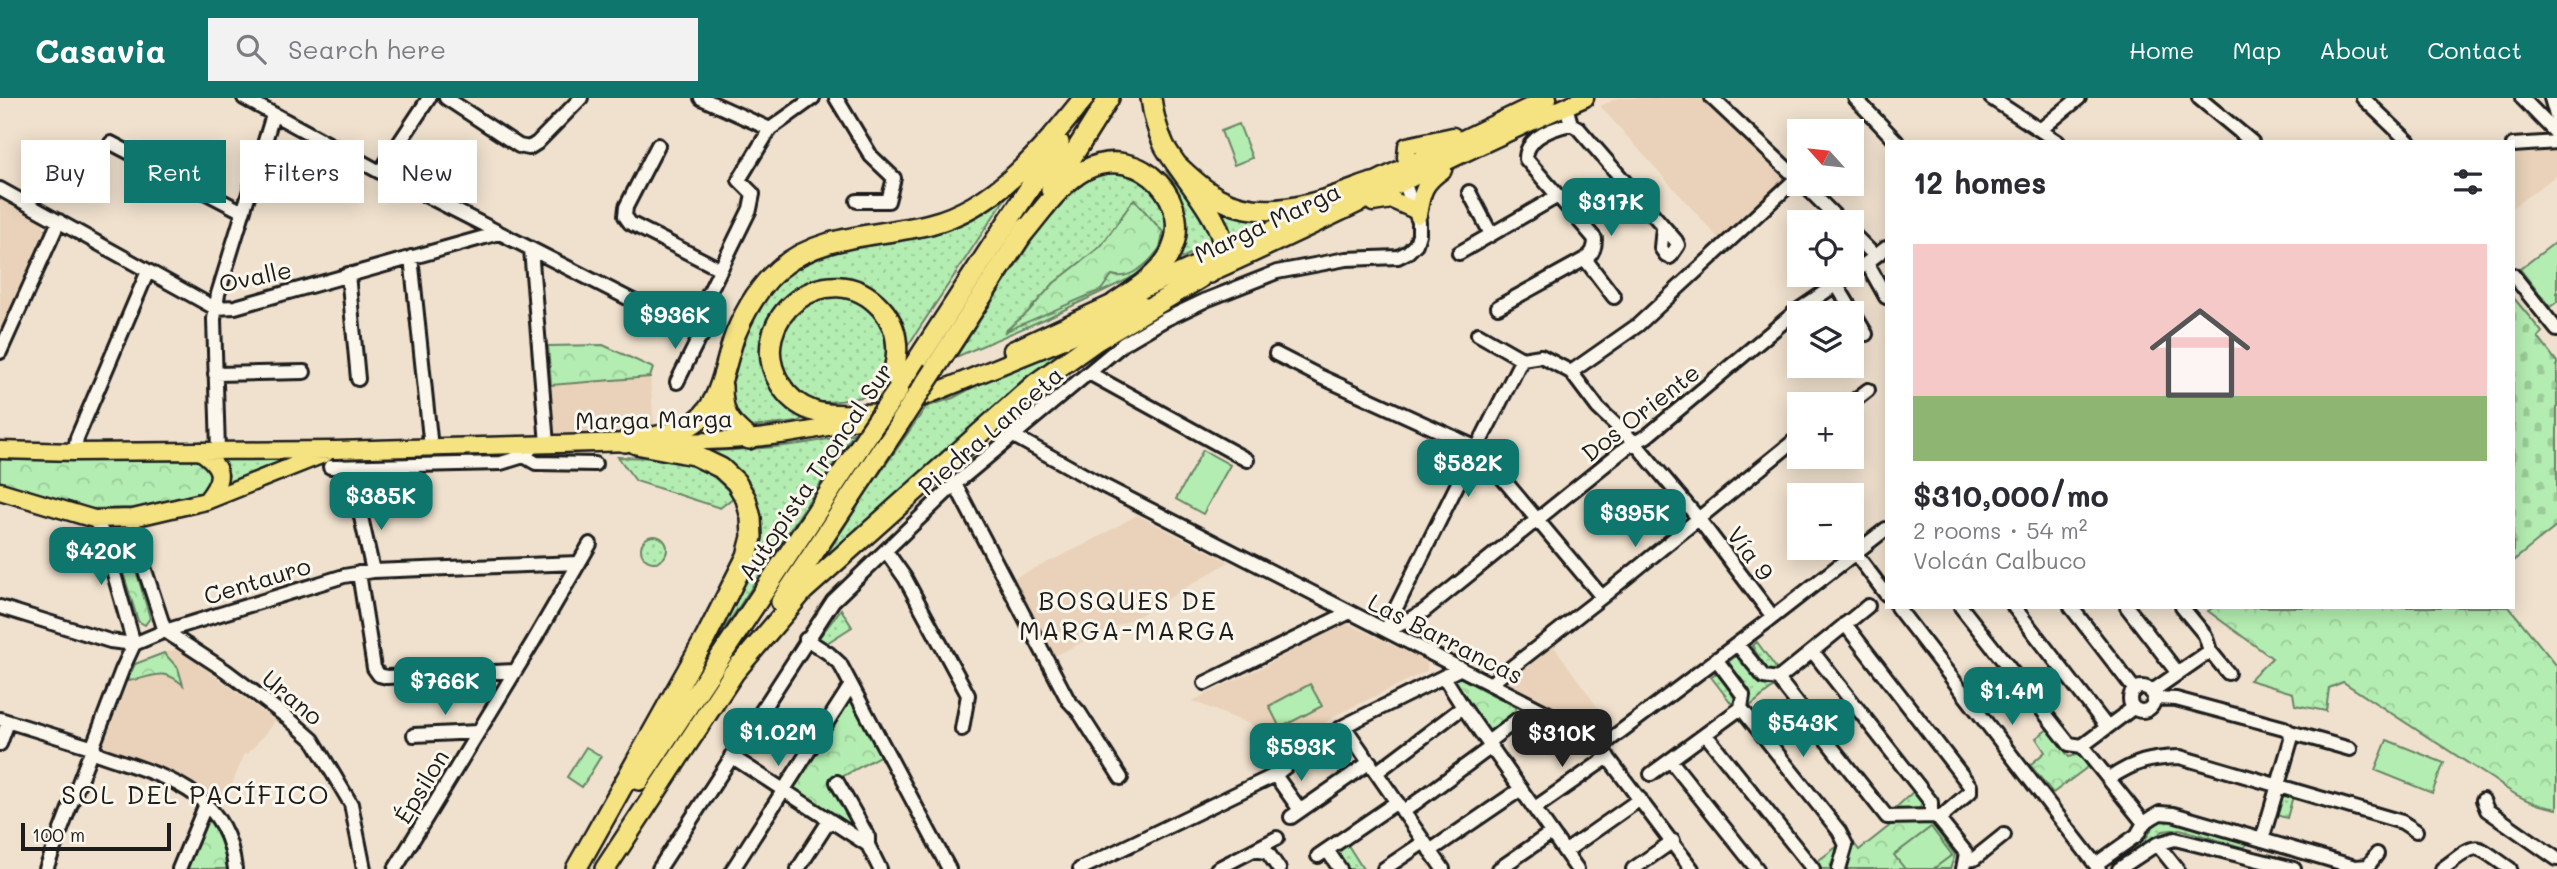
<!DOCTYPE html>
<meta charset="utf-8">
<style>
:root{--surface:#fff;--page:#f2f2f3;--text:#2b2b33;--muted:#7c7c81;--accent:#0f766e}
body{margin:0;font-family:Mali,sans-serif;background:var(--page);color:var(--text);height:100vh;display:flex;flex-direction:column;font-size:26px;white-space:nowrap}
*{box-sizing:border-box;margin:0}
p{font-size:23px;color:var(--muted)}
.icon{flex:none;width:38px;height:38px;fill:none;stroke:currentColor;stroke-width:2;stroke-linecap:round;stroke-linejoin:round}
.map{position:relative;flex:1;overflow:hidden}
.sheet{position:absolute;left:1885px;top:42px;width:630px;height:469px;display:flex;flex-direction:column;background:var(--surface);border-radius:0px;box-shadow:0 4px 18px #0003}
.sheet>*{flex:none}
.guide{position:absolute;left:21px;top:42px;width:665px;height:63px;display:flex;gap:14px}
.needle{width:46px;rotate:297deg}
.buttons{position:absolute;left:1787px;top:21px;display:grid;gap:14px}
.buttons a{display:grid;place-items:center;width:77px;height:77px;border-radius:0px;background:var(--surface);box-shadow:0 4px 18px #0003;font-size:35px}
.scale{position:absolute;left:21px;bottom:18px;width:150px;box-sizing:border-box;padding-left:7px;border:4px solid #1c1c1c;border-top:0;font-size:19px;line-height:24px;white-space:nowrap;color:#1c1c1c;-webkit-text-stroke:5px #fbf7ec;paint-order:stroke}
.price{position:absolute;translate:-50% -60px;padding:0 16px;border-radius:14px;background:var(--accent);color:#fff;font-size:23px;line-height:46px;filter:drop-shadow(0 2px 4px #0008)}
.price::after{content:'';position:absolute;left:50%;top:42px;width:21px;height:16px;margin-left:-10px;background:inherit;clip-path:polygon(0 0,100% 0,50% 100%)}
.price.active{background:#222;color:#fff}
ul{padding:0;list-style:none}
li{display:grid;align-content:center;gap:14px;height:371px;padding:0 28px}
li span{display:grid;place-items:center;height:217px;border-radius:0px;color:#555}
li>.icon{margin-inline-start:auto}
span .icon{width:126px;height:126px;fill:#fffc;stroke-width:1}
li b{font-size:30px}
h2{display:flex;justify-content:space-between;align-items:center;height:84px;padding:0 28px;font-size:30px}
.chip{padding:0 24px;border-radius:0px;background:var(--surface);box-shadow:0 4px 18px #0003;font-size:24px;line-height:63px}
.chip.active{background:var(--accent);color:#fff}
header{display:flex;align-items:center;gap:42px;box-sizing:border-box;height:98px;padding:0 35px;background:var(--accent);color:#fff}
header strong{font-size:33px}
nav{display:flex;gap:38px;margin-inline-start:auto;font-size:24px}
.search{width:490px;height:63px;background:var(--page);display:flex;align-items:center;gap:18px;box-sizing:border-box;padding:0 24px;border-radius:0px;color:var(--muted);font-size:26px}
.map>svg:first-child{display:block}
.built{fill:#e9d2b9}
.grass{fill:url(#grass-dots);stroke:#688466;stroke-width:2}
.forest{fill:url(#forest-crowns);stroke:#688466;stroke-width:2}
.cemetery{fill:url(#cemetery-stones);stroke:#688466;stroke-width:2}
.garden{fill:#b4edb1;stroke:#688466;stroke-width:2}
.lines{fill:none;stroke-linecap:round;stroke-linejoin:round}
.minor-casing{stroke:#1c1c1c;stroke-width:18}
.major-casing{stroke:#1c1c1c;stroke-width:21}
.highway-casing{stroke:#1c1c1c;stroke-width:24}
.minor{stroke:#fbf7ec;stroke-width:12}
.major{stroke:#f5e382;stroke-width:16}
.highway{stroke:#f5e382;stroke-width:19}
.highway-bridge-casing{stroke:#1c1c1c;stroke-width:24;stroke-linecap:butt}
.highway-bridge{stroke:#f5e382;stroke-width:19}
.labels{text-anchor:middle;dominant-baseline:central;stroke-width:6;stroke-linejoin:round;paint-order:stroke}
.street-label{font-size:24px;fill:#1c1c1c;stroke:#fbf7ec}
.neighbourhood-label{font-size:26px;letter-spacing:2px;fill:#1c1c1c;stroke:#fbf7ec}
</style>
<header>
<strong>Casavia</strong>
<div class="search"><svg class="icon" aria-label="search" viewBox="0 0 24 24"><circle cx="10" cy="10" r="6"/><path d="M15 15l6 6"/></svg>Search here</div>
<nav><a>Home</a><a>Map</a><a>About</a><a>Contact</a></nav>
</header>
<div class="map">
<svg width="2557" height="771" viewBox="0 0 2557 771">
<defs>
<pattern id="grass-dots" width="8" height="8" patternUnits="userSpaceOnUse" patternTransform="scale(1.75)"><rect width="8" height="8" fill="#b4edb1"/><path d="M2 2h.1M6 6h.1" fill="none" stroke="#9acb98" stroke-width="1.8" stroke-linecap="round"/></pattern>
<pattern id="forest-crowns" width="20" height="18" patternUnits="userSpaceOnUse" patternTransform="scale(1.75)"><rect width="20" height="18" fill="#b4edb1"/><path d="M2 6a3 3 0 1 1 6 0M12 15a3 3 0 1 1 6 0" fill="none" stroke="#9acb98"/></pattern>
<pattern id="cemetery-stones" width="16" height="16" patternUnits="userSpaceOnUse" patternTransform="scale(1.75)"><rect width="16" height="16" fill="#b4edb1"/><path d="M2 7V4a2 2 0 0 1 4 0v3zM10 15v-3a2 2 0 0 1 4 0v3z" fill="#9acb98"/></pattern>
</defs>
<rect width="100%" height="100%" fill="#f0e1ce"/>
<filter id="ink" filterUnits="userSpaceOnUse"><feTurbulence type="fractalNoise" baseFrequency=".0143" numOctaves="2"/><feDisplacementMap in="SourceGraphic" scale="14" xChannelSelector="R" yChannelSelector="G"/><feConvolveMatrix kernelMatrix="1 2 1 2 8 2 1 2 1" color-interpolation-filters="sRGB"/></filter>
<g filter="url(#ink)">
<path class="built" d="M1618,0H1702L1787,81L1719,141L1600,8Z
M2557,52V77L2513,109V56Z
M0,101L43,125L45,131L0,233Z
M650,279L654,328L556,336L551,287Z
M1137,417L1229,464L1142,516L1048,561L1008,483L1086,446Z
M1345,524L1427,564V573L1336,617L1297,645L1192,603L1261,570Z
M1553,547L1609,625L1599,633L1502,584Z
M175,552L182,553L275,623L248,656L245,655L229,693L217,703L209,693L107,652L104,646L128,583L164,575L172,577L183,586L171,560L164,555Z"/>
<path class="grass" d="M1108,73L1134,74L1167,108L1170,131L1162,152L1137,177L1047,220L956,259L1055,107L1082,82Z
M1167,74L1183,80L1216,139L1212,145L1174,164C1191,126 1189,109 1167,74Z
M1018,81L903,255L902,240L838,183L767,233L805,318L798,324L751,329L738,320L731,312L729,283L740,242L771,187L795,170L829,156L931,130Z
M1220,107L1286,119L1231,144L1220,116Z
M858,197C865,202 875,208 879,214C898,244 883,269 871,297C845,303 793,315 781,280C777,267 778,250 776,236L806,200Z
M1096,235L823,462L866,395L926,309L953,300L996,277Z
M854,335L703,563L751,472L760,444L710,356L711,353C763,351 804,348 854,335Z
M307,356L226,389L229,377L219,357Z
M618,359C674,361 694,353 734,399L720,410L636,383Z
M641 451a13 13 0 1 1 26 0a13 13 0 1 1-26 0Z
M841,511L852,529L822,548L816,544Z
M1757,544L1779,574L1768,573L1752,548Z
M1737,557L1760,585L1775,588L1749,609L1748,595L1726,566Z
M1716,575L1735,597V603L1732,606L1711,579Z
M1914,693L1922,704L1920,710L1891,714Z
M2284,696L2293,698L2287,720L2276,717L2281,699Z
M2170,720L2247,743L2245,750L2180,731L2163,733L2116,767H2114V764L2147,739L2155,725Z
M1346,744L1363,771H1340L1328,753Z
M1838,748L1830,771H1816L1812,767Z"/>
<path class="forest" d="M1134,101L1163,134C1162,139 1162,146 1159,151C1149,165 1130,183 1112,177L1101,192L1004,234L1027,215L1054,185L1101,148Z
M603,247L653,270L650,279L551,287L548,248Z
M0,360L199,363L211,367L213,378L204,394L136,410L82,411L0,386Z
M123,428L150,520L145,527L138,523L109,429Z
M2214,509H2509L2557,568V711C2532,707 2514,697 2494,682L2343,584L2329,590L2326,613L2295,607L2293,595L2249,582L2272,560L2208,513Z
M164,555L178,570L183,587C160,567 152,581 127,583L135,566Z
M1459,579L1516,609L1514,619L1488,638L1451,583Z
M850,596L883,656L833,684L862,736L790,690Z
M2048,631L2069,659L2079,656L2089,668L2053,695L2030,667L2045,654L2036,640Z
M212,722L226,743L232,771H184L203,724Z
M1929,722L1955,757L1950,771H1845L1851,751L1850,740L1859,752L1892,726Z"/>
<path class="cemetery" d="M2513,199L2542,234L2538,239L2557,264V428L2513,463Z"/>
<path class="garden" d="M1239,26L1252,60L1234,67L1221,33Z
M2557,143V204L2550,209L2520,171Z
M1203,352L1230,367L1203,416L1176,401Z
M1310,586L1322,608L1280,630L1269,608Z
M2387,642L2444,665L2432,695L2375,672Z
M586,649L601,658L582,689L567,679Z
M1931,729L1952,757L1933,771H1905L1894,757Z"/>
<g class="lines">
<g class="minor-casing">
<path id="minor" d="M244,0L380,74L702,238
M446,0L519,48L529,50L537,45L581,0
M701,0L770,31
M836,0L871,58L894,80L888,103H857
M1712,0L1799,82
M1855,0L1897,44
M1991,0L2058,44
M2199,0L2252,44
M2363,0L2409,44
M2522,0L2557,36
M2551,0L2557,21
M1566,8L1571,26L1578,30L1676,143L1678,147L1670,159L1666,157L1661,150L1663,129
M2040,32L2079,0
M111,45L243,114
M658,47L626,109L625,118L630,125L720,171
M2513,47L2557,44
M380,74L429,0
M1803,86L1841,124
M0,91L215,210L235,209L499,135
M1469,94L1491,136
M1852,135L1875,158
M531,151L547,346
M1459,155L1558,98
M411,159L431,350
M1585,161L1614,199
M1867,165L1886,199
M348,176L358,281
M1852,176L1886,150
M2513,177L2557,232
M1836,186L1866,236
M1498,209L1585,161C1593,156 1595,150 1595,141L1526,61C1526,39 1553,30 1571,26
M1478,236L1522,261L1541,258L1571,274L1598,310L1635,345L1698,420L1773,519
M0,254L59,123
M1276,256L1321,279L1477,350L1602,499
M1571,274L1638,227L1797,80
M1089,275L1247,362
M215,276L304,274
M677,284L706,226V201L750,111L753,96L739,82L770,31L813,0
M1850,306L1868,292
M1012,337L1100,386L1586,635L1600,649L1692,771
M218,352L214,221L218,196L273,17
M75,354L77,340L148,173
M524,358L536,365L595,366
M342,368L357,401L373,473
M330,369L501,365L524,358L534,347
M955,386L1068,602L1079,614L1121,680
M133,420L136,445L165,533
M94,421L102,434L134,546
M886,453L905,480L968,597L962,631
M1855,455L1886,496
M359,475L374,570L379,577L387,579L515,573
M0,509L110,543L134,546L165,533L344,478L373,473L578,465
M1897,509L2099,771
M1961,509L2069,646L2082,648L2144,725
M2014,509L2107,629
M2071,509L2135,592
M2127,509L2177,574
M2182,509L2205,537L2210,553
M1845,526L1970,688V694L1940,720
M165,533L226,573L288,620L313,642L351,706L364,771
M1388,533L1424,513L1627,349L1647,338L1794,215L1850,177
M1388,533L1390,522L1470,361L1477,350L1522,261
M806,541L828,555L840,566L949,771
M1737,546L1764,579L1778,581L1887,719L1936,718L1966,755L1963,771
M1813,554L1931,704V717
M1716,561L1743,597L1741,610L1839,733L1846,747L1839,771
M1444,579L1463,609L1577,771
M1778,581L1868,508
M1205,585L1350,514
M1490,586L1602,499L1799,339
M2130 601a12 12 0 1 1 24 0a12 12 0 1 1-24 0Z
M2151,594L2210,553L2228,575
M2154,600L2176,601L2284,630L2290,634L2291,642L2262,742
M0,621L94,650
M1344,628L1443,771
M2290,634L2350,651
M414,637L478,634
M1706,637L1813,771
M1488,644L1518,621
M0,646L8,624
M2082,648L2133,610
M1600,649L1773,519L1886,431
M93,654C159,678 226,688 235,771
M731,658L868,747L880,771
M1671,663L1757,771
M1377,674L1463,609
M1651,676L1741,610
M1275,677L1300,712
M2110,680C2136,663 2150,660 2180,659L2402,724L2416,733
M837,684L868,739V747
M2483,702L2487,712L2557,761
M1535,710L1608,659
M1403,714L1491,649
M1291,719L1370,664
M2157,746L2177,771
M1256,752L1268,755L1279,771
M1327,752L1340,771
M1430,753L1521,691
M1566,753L1640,701
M1318,758L1397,704
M1966,762L1974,761L2004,737
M2096,766L2137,737L2144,725L2153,719L2160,715L2173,716L2355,769L2368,768L2377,756
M46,771L122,572L134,546
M179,771L206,706
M395,771L533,544L590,446
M659,771L833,503L955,386L1123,246L1164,222L1206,202L1277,174L1346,161L1398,159L1408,154L1416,146L1419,136V124L1402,78
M733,771L851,587
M798,771L829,723
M1080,771L1275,677L1307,652L1344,628L1461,570
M1217,771L1277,740
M1384,771L1424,744
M1499,771L1551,735
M1633,771L1673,743
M2119,771L2157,746L2175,741L2294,771
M2442,771C2480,743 2471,744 2510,771"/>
</g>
<g class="major-casing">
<path id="major" d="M1414,73L1406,59L1407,48L1453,38
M1361,90L1548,0
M1373,105L1392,102L1417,113
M1418,117C1422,94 1423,86 1443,72
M1210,175C1336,119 1458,55 1585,0
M1012,252L1325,107
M911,304L1059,244L1142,207
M657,344C726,344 793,340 860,321
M0,352L75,354L335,352L634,344
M200,353C224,370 224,380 206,403
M0,393L94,421L133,420L206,403L326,355"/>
</g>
<g class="highway-casing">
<path id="highway" d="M1151,0C1153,16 1157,32 1164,47C1177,73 1230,127 1222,156C1221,163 1214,170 1210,175
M1176,66C1189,78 1202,91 1218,100C1268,127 1324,102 1372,85
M1051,92L1109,0
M1021,138C1040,116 1059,86 1085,72C1139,43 1199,106 1168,159C1156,179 1134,192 1115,205
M934,272L1027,129
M722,288C722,316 728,324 749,341
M898,292L1059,45
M877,316C856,316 833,319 813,313C799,308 787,298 780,286C741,221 830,153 881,210C904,235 898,267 887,296
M625,344C645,340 669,338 687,329C722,312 723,269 735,237C745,213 758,189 779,171C821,135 879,139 930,126C997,109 1043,51 1084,0
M781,504L900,324
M731,578L803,493L1035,286L1097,242L1200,180
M639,682L868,336
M576,771L706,539L747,458L752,439L751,420L746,401L736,384L721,370L694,357L636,346
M605,771L739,567"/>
</g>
<use href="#minor" class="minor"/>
<use href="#major" class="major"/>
<use href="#highway" class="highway"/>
<g class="highway-bridge-casing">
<path id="highway-bridge" d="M900,324L934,272
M868,336L898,292"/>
</g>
<use href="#highway-bridge" class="highway-bridge"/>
</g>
</g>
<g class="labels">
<g class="street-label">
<text transform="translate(1267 124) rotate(-25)">Marga Marga</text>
<text transform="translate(255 178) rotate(-12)">Ovalle</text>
<text transform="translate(1640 314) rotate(-38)">Dos Oriente</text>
<text transform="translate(654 321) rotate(-1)">Marga Marga</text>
<text transform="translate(990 332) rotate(-41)">Piedra Lanceta</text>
<text transform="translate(815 373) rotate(-56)">Autopista Troncal Sur</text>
<text transform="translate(1751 455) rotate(53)">Vía 9</text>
<text transform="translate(257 482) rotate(-17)">Centauro</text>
<text transform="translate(1446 540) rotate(27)">Las Barrancas</text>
<text transform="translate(293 599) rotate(40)">Urano</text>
<text transform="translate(421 688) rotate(-59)">Épsilon</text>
</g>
<g class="neighbourhood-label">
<text x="1128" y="502">BOSQUES DE<tspan x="1128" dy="30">MARGA-MARGA</tspan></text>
<text x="196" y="696">SOL DEL PACÍFICO</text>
</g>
</g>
</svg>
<div class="buttons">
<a><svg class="needle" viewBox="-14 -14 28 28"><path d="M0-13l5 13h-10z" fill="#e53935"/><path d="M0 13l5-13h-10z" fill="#7c7c81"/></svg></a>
<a><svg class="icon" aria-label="locate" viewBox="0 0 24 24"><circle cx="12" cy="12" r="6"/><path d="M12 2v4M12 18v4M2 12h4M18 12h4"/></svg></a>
<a><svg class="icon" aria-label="layers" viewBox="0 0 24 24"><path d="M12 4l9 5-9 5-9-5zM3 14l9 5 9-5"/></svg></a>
<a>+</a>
<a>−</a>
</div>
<div class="scale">100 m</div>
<b class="price" style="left:1611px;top:140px">$317K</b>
<b class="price" style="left:675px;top:253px">$936K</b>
<b class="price" style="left:1468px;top:401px">$582K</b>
<b class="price" style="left:381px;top:434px">$385K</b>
<b class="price" style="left:1635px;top:451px">$395K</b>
<b class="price" style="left:101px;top:489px">$420K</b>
<b class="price" style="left:445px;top:619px">$766K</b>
<b class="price" style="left:2012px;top:629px">$1.4M</b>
<b class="price" style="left:1803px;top:661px">$543K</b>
<b class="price" style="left:778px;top:670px">$1.02M</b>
<b class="price active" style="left:1562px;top:671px">$310K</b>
<b class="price" style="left:1301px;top:685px">$593K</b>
<div class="guide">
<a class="chip">Buy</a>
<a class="chip active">Rent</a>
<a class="chip">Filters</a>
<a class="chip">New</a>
</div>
<section class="sheet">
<h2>12 homes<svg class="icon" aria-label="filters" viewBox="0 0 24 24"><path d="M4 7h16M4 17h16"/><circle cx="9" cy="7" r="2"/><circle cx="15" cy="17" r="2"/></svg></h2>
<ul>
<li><span style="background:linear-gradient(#f6c9c9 70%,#8fb573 0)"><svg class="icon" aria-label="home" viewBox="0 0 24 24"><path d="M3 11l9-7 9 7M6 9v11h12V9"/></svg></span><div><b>$310,000/mo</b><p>2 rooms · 54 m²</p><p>Volcán Calbuco</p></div></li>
</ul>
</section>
</div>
